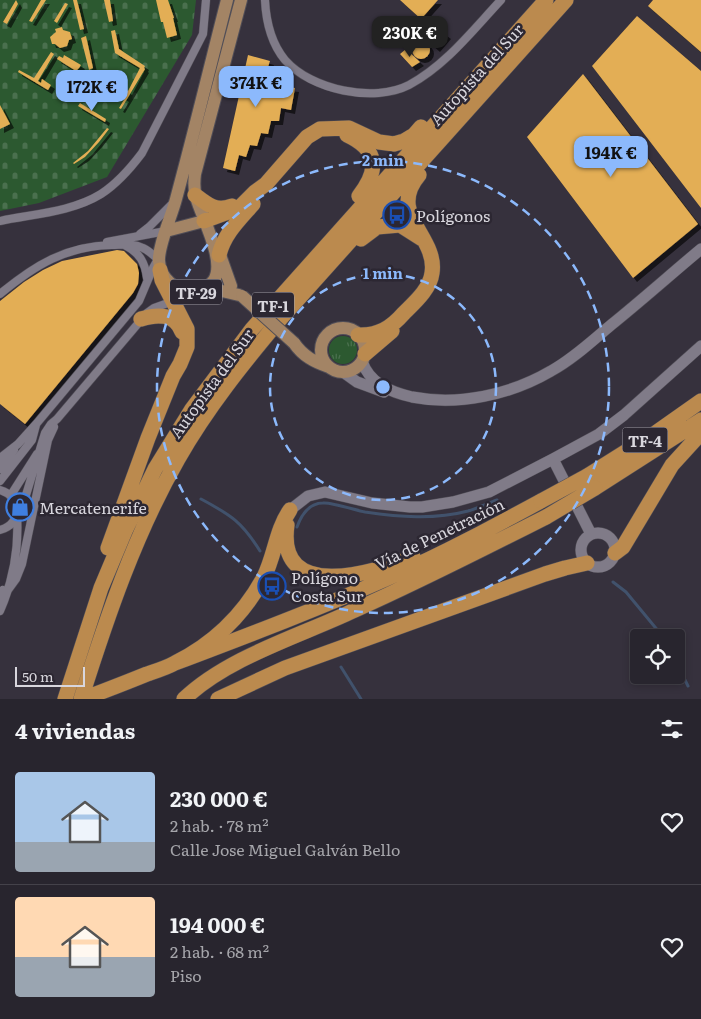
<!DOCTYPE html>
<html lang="es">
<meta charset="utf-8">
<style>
:root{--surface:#28252e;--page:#302d36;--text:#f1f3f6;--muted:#a5a5aa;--line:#44424a;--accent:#8cb9fc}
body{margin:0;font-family:Literata,serif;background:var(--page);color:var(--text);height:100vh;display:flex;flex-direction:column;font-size:19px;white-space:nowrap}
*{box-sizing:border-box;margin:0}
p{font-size:16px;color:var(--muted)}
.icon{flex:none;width:28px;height:28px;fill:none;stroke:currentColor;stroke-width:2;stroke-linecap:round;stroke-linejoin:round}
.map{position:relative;height:699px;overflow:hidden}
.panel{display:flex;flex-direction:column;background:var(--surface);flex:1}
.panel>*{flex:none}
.buttons{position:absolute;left:630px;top:629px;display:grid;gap:10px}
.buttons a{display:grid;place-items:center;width:55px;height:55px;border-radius:5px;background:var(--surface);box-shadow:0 2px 8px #0003,0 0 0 1px var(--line);font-size:25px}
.scale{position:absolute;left:15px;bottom:12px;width:70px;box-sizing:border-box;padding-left:5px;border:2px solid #d8d6dd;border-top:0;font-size:14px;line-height:18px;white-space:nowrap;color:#d8d6dd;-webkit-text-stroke:4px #2c2732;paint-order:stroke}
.price{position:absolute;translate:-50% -42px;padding:0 11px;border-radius:10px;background:var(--accent);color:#111;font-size:16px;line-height:32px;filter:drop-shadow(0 1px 2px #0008)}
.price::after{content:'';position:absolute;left:50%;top:30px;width:15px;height:11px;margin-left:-8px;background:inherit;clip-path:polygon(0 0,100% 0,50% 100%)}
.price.current{background:#222;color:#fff}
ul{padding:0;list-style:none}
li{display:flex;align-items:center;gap:15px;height:125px;padding:0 15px}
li+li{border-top:1px solid var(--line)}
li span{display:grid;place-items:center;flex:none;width:140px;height:100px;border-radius:5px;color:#555}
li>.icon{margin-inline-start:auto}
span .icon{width:60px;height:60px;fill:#fffc;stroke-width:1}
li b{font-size:21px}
h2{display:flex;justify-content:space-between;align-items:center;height:60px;padding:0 15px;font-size:21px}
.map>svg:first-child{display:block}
.grass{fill:url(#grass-tufts)}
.cemetery{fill:url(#cemetery-stones)}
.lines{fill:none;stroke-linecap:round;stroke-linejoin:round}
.stream{stroke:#41526c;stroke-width:3}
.building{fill:#e3ae54;filter:url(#shadow)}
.street-casing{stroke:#514e57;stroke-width:9}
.secondary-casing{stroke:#514e57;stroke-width:12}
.primary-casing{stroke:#514e57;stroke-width:14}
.highway-casing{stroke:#514e57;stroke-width:16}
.street{stroke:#807b88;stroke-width:8}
.secondary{stroke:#807b88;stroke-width:11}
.primary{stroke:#a38465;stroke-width:12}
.highway{stroke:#bb8a4e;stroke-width:15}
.primary-bridge-casing{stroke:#514e57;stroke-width:14;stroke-linecap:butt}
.highway-bridge-casing{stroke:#514e57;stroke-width:16;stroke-linecap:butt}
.primary-bridge{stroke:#a38465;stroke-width:12}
.highway-bridge{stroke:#bb8a4e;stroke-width:15}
.ring{fill:none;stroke:#8cb9fc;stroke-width:2.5;stroke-dasharray:9 6}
.labels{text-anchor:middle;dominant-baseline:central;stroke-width:5;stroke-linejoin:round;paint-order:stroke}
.shield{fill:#2c2732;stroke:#a4a2aa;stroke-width:1}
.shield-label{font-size:15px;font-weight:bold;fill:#d8d6dd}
.street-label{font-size:16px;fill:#d8d6dd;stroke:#2c2732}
.poi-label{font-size:16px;fill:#d8d6dd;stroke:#2c2732;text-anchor:start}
.centre{fill:#8cb9fc;stroke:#2c2732;stroke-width:2.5}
.ring-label{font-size:15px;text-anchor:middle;font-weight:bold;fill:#8cb9fc;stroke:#2c2732;stroke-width:5;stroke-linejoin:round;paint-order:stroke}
</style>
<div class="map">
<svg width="701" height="699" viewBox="0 0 701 699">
<defs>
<pattern id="grass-tufts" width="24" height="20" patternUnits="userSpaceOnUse" patternTransform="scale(1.25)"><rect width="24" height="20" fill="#2c5930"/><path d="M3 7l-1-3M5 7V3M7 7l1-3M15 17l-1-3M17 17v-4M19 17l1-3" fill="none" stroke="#4a704e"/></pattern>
<pattern id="cemetery-stones" width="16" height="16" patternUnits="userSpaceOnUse" patternTransform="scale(1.25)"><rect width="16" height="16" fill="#2c5930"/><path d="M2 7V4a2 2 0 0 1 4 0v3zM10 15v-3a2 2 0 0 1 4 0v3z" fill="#4a704e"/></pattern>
<filter id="shadow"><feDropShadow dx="4" dy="4" stdDeviation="0" flood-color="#0009"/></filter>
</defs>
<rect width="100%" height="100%" fill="#36313d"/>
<path class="grass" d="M329 350a14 14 0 1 1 28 0a14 14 0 1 1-28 0Z"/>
<path class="cemetery" d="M0,0H196L192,35L107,177L39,203L0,211Z"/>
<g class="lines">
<path class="stream" d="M201,499C231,515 242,522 260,551
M297,527C301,516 309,503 323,503C331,502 355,510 365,512C399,517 434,520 468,511C478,508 488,503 497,500
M613,582L626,592L664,638
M676,662L688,686
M341,667L361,699"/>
</g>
<path class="building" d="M16,0L18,4L7,24L3,22Z
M41,0H46L32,22L29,21Z
M73,0H77L84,29L80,30Z
M104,0H110L113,21L109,22Z
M156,0H168L174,18H173L177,35L167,38L163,22H161Z
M400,0H438L421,19Z
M653,0H701V52L648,6Z
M65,3L68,4L57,23L54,21Z
M637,16L701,71V208L592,66Z
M62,27L63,30L70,32L72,39L69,40L67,46L60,48L55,44H52L50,37L56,32L55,29Z
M439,29L447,35L436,48L428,41Z
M115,30L119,49L145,66L144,68L145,69L121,109L119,108L125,98L91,78L85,87L82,85L88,75L91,77L95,71L128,91L140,68L115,53L111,31Z
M86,36L93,68L89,70L81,38Z
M412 50a9 9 0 1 1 18 0a9 9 0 1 1-18 0Z
M406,49L420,62L412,67L400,54Z
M51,52L54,54L38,81L41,83L42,79L51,85L48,90L18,72L19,70L34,78Z
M64,55L81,65L79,68L76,71L57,59L59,56L63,58Z
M248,55L270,61L268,67L275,69L274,77L288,80L287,87L295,88L291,110L281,108L279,121H271L268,134L261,133L257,146L250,145L246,157L239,155L235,171L223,168Z
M583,74L698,224L633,278L527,137Z
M80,103L106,119L105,122L78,106Z
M0,105L10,124L0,129Z
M107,128L109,129L99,142L85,157L74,164L73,163L88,151Z
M117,250L124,251L137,264L139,273L138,284L133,293L25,424L0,404V301L24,282L43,270L62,261Z"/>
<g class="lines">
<g class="street-casing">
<path id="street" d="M265,0C266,21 271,43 285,60C311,90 374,103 409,85C446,65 472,31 501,0
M0,221C33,214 72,212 101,194C118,183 130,169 142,153L203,34L206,0
M140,234L149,227L172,204
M107,242L166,231
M126,246C140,253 145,263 147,278
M0,294C35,265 66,246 112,245C122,245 133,243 143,248C148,250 153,255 158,259L153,268L139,301L37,423L18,444L0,458
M0,469L14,450
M0,481L32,440L36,425
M0,490C22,496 23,524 0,530
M11,495L37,454
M17,507L26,495L45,433L51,424L57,419L147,313L154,308L193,294
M8,590L16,579L22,564L48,440L54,427
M0,596L3,590
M0,611C13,581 19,547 17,514"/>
</g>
<g class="secondary-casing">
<path id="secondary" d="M362,361C369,383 390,392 412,397C458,406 510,395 551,371C573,359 592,341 611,325C642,300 671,274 701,249
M343,372L357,382L384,392
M553,459L591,534
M290,510L308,496L325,492L372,503L410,507H422L453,502L489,492L553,459L599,434L624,415L701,346
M581 550a17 17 0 1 1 34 0a17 17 0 1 1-34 0Z"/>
</g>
<g class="primary-casing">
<path id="primary" d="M227,0C210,66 194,133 176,199C172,215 158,246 159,261C160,278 175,291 192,292C202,292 208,288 214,280C226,261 202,218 196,197C194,190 194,182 195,174L241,0
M166,231L204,221
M220,255L231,286
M200,292L222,291L239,295
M321 350a22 22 0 1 1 44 0a22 22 0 1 1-44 0Z
M294,343C303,356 314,362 329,367"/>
</g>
<g class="highway-casing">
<path id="highway" d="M347,135C379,150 379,170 359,196
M195,195C208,205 216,212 232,206
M204,221L239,208L255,192L266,184L307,137L320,129L349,128L379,142L394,144L404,141L414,135L421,127
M361,239L377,227L400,225L422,239
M219,255C224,234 239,220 253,204
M141,319C157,314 175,313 182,332
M358,335C378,336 391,328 404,313C415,302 430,289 432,273C438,236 386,214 419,175
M365,354L392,331
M587,476L657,432L701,401
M595,488L701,420
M287,525C276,603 374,573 413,557
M108,548L148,438L173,376L180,364L187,347V329L162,280L160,270
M615,553L623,547L672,465L701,433
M175,663C249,635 323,607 395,575C445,553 493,527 541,501
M65,699L101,588L125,531L155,469L192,409L252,329L546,0
M81,699C107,617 135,534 178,459C207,408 244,362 282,317L566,0
M83,699C104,691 125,683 147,674C156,671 166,668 175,663C213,644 244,614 264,577C275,555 276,530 290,510
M184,699C228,657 300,636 355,610C420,581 483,549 546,517
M218,699L285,668L545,574L565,568L587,563"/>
</g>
<use href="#street" class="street"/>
<use href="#secondary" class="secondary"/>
<use href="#primary" class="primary"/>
<use href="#highway" class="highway"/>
<g class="primary-bridge-casing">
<path id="primary-bridge" d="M242,296L294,343"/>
</g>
<g class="highway-bridge-casing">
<path id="highway-bridge" d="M541,501L587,476
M546,517L595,488"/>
</g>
<use href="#primary-bridge" class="primary-bridge"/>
<use href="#highway-bridge" class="highway-bridge"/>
</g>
<g class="ring">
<circle cx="383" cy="387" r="113"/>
<circle cx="383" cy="387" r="226"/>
</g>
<defs>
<g id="bus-ring" transform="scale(1.4375)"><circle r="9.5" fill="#2c2732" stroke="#1a4fb4" stroke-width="1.5"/><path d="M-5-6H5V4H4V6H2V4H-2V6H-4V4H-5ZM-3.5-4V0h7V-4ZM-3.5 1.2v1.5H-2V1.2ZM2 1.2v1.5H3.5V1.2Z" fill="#1a4fb4"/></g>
<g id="shop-ring" transform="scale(1.4375)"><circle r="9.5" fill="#2c2732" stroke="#3f7fe0" stroke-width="1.5"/><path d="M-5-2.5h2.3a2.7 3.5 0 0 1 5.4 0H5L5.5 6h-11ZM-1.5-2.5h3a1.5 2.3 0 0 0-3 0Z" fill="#3f7fe0"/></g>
</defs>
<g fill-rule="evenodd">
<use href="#bus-ring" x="397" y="215"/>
<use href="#shop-ring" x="20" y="507"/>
<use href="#bus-ring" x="272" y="586"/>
</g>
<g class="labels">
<g class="shield">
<rect x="170" y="279.5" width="52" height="25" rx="4"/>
<rect x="252" y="292.5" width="42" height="25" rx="4"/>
<rect x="622.5" y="427.5" width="45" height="25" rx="4"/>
</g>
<g class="shield-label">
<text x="196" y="292">TF-29</text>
<text x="273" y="305">TF-1</text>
<text x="645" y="440">TF-4</text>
</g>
<g class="street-label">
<text transform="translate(476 74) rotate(-48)">Autopista del Sur</text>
<text transform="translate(211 383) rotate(-54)">Autopista del Sur</text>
<text transform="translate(439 533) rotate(-26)">Vía de Penetración</text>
</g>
<g class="poi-label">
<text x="416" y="215">Polígonos</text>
<text x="39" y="507">Mercatenerife</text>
<text x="291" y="577">Polígono<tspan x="291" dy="18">Costa Sur</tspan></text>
</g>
</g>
<circle cx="383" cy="387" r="8" class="centre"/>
<g class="ring-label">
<text x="383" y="166">2 min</text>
<text x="383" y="279">1 min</text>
</g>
</svg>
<div class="buttons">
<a><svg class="icon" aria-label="locate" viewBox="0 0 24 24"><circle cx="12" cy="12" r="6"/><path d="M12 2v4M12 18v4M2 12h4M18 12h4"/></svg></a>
</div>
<div class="scale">50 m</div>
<b class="price current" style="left:410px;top:58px">230K €</b>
<b class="price" style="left:256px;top:108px">374K €</b>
<b class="price" style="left:92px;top:112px">172K €</b>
<b class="price" style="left:611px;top:178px">194K €</b>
</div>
<section class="panel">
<h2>4 viviendas<svg class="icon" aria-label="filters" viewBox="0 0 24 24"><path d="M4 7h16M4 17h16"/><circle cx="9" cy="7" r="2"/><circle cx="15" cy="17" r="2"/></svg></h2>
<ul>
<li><span style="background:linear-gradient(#a9c7e8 70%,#9aa5b1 0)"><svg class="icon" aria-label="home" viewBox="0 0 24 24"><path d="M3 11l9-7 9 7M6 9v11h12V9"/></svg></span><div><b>230 000 €</b><p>2 hab. · 78 m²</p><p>Calle Jose Miguel Galván Bello</p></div><svg class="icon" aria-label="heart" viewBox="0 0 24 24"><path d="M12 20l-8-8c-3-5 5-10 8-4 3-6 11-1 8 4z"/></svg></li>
<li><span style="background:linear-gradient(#ffd9b3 60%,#9aa5b1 0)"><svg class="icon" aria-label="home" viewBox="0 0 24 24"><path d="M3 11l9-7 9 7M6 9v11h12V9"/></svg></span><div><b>194 000 €</b><p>2 hab. · 68 m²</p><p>Piso</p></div><svg class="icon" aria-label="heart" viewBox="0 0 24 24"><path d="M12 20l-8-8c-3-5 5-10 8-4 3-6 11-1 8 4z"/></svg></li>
</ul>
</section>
